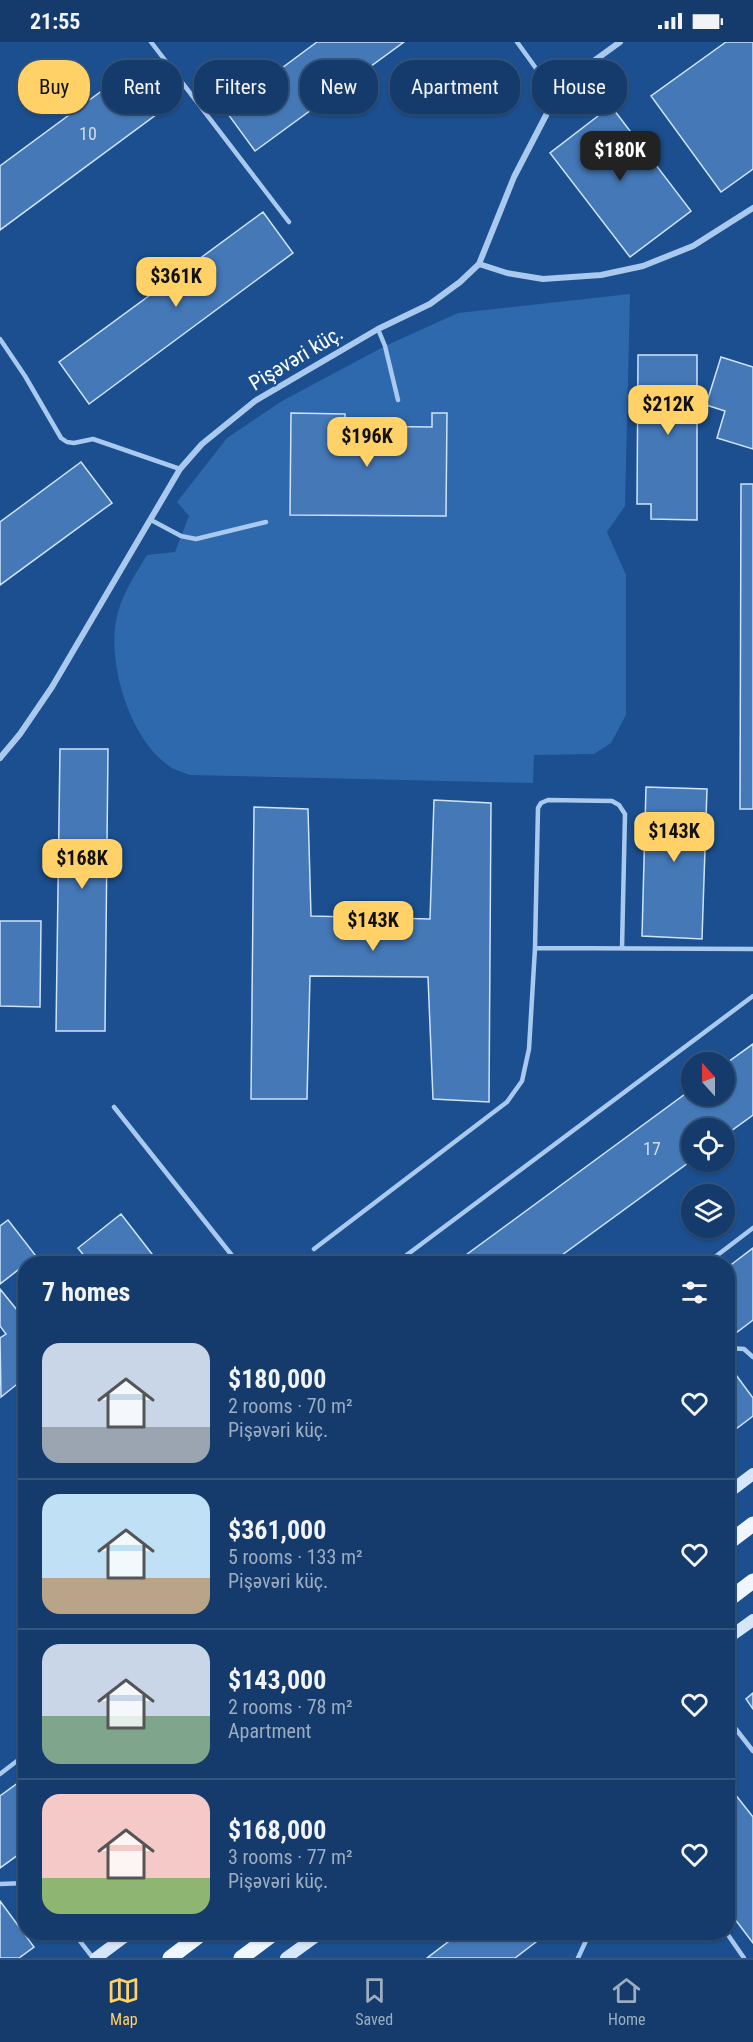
<!DOCTYPE html>
<meta charset="utf-8">
<style>
:root{--surface:#143b6b;--page:#214673;--text:#f1f3f6;--muted:#9dadc1;--line:#33557e;--accent:#ffd166}
body{margin:0;font-family:"Roboto Condensed",sans-serif;background:var(--page);color:var(--text);height:100vh;display:flex;flex-direction:column;font-size:22px;white-space:nowrap}
*{box-sizing:border-box;margin:0}
p{font-size:20px;color:var(--muted)}
.icon{flex:none;width:33px;height:33px;fill:none;stroke:currentColor;stroke-width:2;stroke-linecap:round;stroke-linejoin:round}
.map{position:relative;flex:1;overflow:hidden}
.panel{position:absolute;left:18px;top:1214px;width:717px;height:684px;display:flex;flex-direction:column;background:var(--surface);border-radius:24px;box-shadow:0 2px 4px #0004,0 0 0 2px var(--line)}
.panel>*{flex:none}
.guide{position:absolute;left:18px;top:18px;width:717px;height:54px;display:flex;gap:12px}
.needle{width:39px;rotate:339deg}
.tools{position:absolute;left:681px;top:1010px;display:grid;gap:12px}
.tools a{display:grid;place-items:center;width:54px;height:54px;border-radius:50%;background:var(--surface);box-shadow:0 2px 4px #0004,0 0 0 2px var(--line);font-size:30px}
.price{position:absolute;translate:-50% -51px;padding:0 14px;border-radius:12px;background:var(--accent);color:#111;font-size:20px;line-height:39px;filter:drop-shadow(0 2px 3px #0008)}
.price::after{content:'';position:absolute;left:50%;top:36px;width:18px;height:14px;margin-left:-9px;background:inherit;clip-path:polygon(0 0,100% 0,50% 100%)}
.price.on{background:#222;color:#fff}
ul{padding:0;list-style:none}
li{display:flex;align-items:center;gap:18px;height:150px;padding:0 24px}
li+li{border-top:2px solid var(--line)}
li span{display:grid;place-items:center;flex:none;width:168px;height:120px;border-radius:18px;color:#555}
li>.icon{margin-inline-start:auto}
span .icon{width:72px;height:72px;fill:#fffc;stroke-width:1}
li b{font-size:26px}
h2{display:flex;justify-content:space-between;align-items:center;height:72px;padding:0 24px;font-size:26px}
.pill{padding:0 21px;border-radius:24px;background:var(--surface);box-shadow:0 2px 4px #0004,0 0 0 2px var(--line);font-size:21px;line-height:54px}
.pill.on{background:var(--accent);color:#111}
.status{display:flex;justify-content:space-between;align-items:center;height:42px;padding:0 30px;background:var(--surface);direction:ltr}
.status svg{height:16px;fill:currentColor}
.tab-bar{display:flex;justify-content:space-around;align-items:center;height:84px;border-top:2px solid var(--line);background:var(--surface);font-size:16px;color:var(--muted)}
.tab-bar a{display:grid;justify-items:center;gap:3px}
.tab-bar .on{color:var(--accent)}
.map>svg:first-child{display:block}
.green{fill:#2e69ad}
.building{fill:#4478b7;stroke:#cfe3fa;stroke-width:1.5}
.lines{fill:none;stroke-linecap:round;stroke-linejoin:round}
.lane{stroke:#a9c9ee;stroke-width:4.5}
.street{stroke:#a9c9ee;stroke-width:6}
.secondary{stroke:#d6e6fa;stroke-width:12}
.primary{stroke:#f0f6ff;stroke-width:15}
.labels{text-anchor:middle;dominant-baseline:central;stroke-width:4.5;stroke-linejoin:round;paint-order:stroke}
.number-label{font-size:18px;fill:#d0dded}
.street-label{font-size:21px;fill:#fff;stroke:#1b4f8f}
</style>
<div class="status"><b>21:55</b><svg viewBox="0 0 49 12"><path d="M0 12V9h3v3zM5 12V6h3v6zM10 12V3h3v9zM15 12V0h3v12zM26 1h20v11H26zM47 4h2v5h-2z"/></svg></div>
<div class="map">
<svg width="753" height="1916" viewBox="0 0 753 1916">
<rect width="100%" height="100%" fill="#1b4f8f"/>
<path class="green" d="M630,252L625,464L607,490L626,533V673L611,701L594,712L534,713L533,741L190,733C183,730 174,728 169,724C130,697 108,624 116,579C120,555 135,533 147,513L175,510L189,474L177,460L227,396L282,359L385,304L458,271Z"/>
<path class="building" d="M317,0H404L255,109L225,68Z
M726,0H753V127L721,150L651,54Z
M145,17L176,58L0,188V124Z
M611,64L691,169L630,215L550,111Z
M263,170L293,211L89,362L59,320Z
M638,313H697V478L651,477V462H637Z
M721,315L753,325V407L717,396L725,369L706,363Z
M291,371L345,372V384L432,385V371H447L446,474L290,473Z
M81,420L112,461L0,543V480Z
M741,442H753V767H740Z
M60,707H108L105,989H56Z
M646,745L707,747L702,897L642,894Z
M434,758L491,761L489,1060L433,1057L428,935L310,934L307,1057H251L254,765L308,767L311,874L430,877Z
M0,879H41L40,965L0,964Z
M753,1002V1073L724,1094V1086H692V1118L551,1221H455L692,1047V1053H724V1023Z
M121,1172L159,1221H90L78,1206Z
M8,1178L36,1214L0,1242V1184Z
M753,1206V1278L728,1297V1225Z
M0,1247L26,1279V1335L1,1355L0,1296L6,1292L0,1284Z
M728,1322L753,1356V1374L728,1393Z
M753,1651V1667L746,1657Z
M26,1735V1807L0,1826V1754Z
M731,1747L753,1775V1901L728,1868V1750Z
M0,1859L34,1905L19,1916H0Z
M461,1890H549L515,1916H427Z"/>
<g class="lines">
<path class="lane" d="M151,0L289,180
M517,0L556,54
M378,287L385,304L398,358
M0,297L25,334L61,396L67,400L74,401L93,397L180,427
M151,478L181,494L196,497L266,480
M622,906L625,772L619,763L612,759L548,758L541,761L538,766L535,906L753,907
M114,1065L238,1221
M314,1207L507,1060L522,1039L529,1007L535,906
M396,1221L753,954
M707,1221L753,1186
M728,1306L744,1307L753,1315
M728,1677L753,1709
M0,1732L26,1712
M0,1842L26,1841
M73,1890L93,1916
M726,1890L744,1916
M578,1916L590,1890"/>
<path class="street" d="M479,222L507,231L543,237L601,233L643,224L693,204L753,166
M0,716L20,692L52,645L180,427L202,402L255,359L378,287L430,262L460,240L479,222L514,135L556,54L591,21L620,0"/>
<path class="secondary" d="M728,1451L753,1432
M728,1596L753,1578
M96,1916L131,1890
M286,1916L322,1890"/>
<path class="primary" d="M728,1501L753,1482
M728,1558L753,1539
M170,1916L204,1890
M241,1916L276,1890"/>
</g>
<g class="labels">
<g class="number-label">
<text x="88" y="91">10</text>
<text x="652" y="1106">17</text>
</g>
<g class="street-label">
<text transform="translate(296 316) rotate(-31)">Pişəvəri küç.</text>
</g>
</g>
</svg>
<div class="tools">
<a><svg class="needle" viewBox="-14 -14 28 28"><path d="M0-13l5 13h-10z" fill="#e53935"/><path d="M0 13l5-13h-10z" fill="#9dadc1"/></svg></a>
<a><svg class="icon" aria-label="locate" viewBox="0 0 24 24"><circle cx="12" cy="12" r="6"/><path d="M12 2v4M12 18v4M2 12h4M18 12h4"/></svg></a>
<a><svg class="icon" aria-label="layers" viewBox="0 0 24 24"><path d="M12 4l9 5-9 5-9-5zM3 14l9 5 9-5"/></svg></a>
</div>
<b class="price on" style="left:620px;top:140px">$180K</b>
<b class="price" style="left:176px;top:266px">$361K</b>
<b class="price" style="left:668px;top:394px">$212K</b>
<b class="price" style="left:367px;top:426px">$196K</b>
<b class="price" style="left:674px;top:821px">$143K</b>
<b class="price" style="left:82px;top:848px">$168K</b>
<b class="price" style="left:373px;top:910px">$143K</b>
<div class="guide">
<a class="pill on">Buy</a>
<a class="pill">Rent</a>
<a class="pill">Filters</a>
<a class="pill">New</a>
<a class="pill">Apartment</a>
<a class="pill">House</a>
</div>
<section class="panel">
<h2>7 homes<svg class="icon" aria-label="filters" viewBox="0 0 24 24"><path d="M4 7h16M4 17h16"/><circle cx="9" cy="7" r="2"/><circle cx="15" cy="17" r="2"/></svg></h2>
<ul>
<li><span style="background:linear-gradient(#c9d6e8 70%,#9aa5b1 0)"><svg class="icon" aria-label="home" viewBox="0 0 24 24"><path d="M3 11l9-7 9 7M6 9v11h12V9"/></svg></span><div><b>$180,000</b><p>2 rooms · 70 m²</p><p>Pişəvəri küç.</p></div><svg class="icon" aria-label="heart" viewBox="0 0 24 24"><path d="M12 20l-8-8c-3-5 5-10 8-4 3-6 11-1 8 4z"/></svg></li>
<li><span style="background:linear-gradient(#bfe0f5 70%,#b9a48a 0)"><svg class="icon" aria-label="home" viewBox="0 0 24 24"><path d="M3 11l9-7 9 7M6 9v11h12V9"/></svg></span><div><b>$361,000</b><p>5 rooms · 133 m²</p><p>Pişəvəri küç.</p></div><svg class="icon" aria-label="heart" viewBox="0 0 24 24"><path d="M12 20l-8-8c-3-5 5-10 8-4 3-6 11-1 8 4z"/></svg></li>
<li><span style="background:linear-gradient(#c9d6e8 60%,#7fa58c 0)"><svg class="icon" aria-label="home" viewBox="0 0 24 24"><path d="M3 11l9-7 9 7M6 9v11h12V9"/></svg></span><div><b>$143,000</b><p>2 rooms · 78 m²</p><p>Apartment</p></div><svg class="icon" aria-label="heart" viewBox="0 0 24 24"><path d="M12 20l-8-8c-3-5 5-10 8-4 3-6 11-1 8 4z"/></svg></li>
<li><span style="background:linear-gradient(#f6c9c9 70%,#8fb573 0)"><svg class="icon" aria-label="home" viewBox="0 0 24 24"><path d="M3 11l9-7 9 7M6 9v11h12V9"/></svg></span><div><b>$168,000</b><p>3 rooms · 77 m²</p><p>Pişəvəri küç.</p></div><svg class="icon" aria-label="heart" viewBox="0 0 24 24"><path d="M12 20l-8-8c-3-5 5-10 8-4 3-6 11-1 8 4z"/></svg></li>
</ul>
</section>
</div>
<nav class="tab-bar">
<a class="on"><svg class="icon" aria-label="map" viewBox="0 0 24 24"><path d="M3 6l6-2 6 2 6-2v14l-6 2-6-2-6 2zM9 4v14M15 6v14"/></svg>Map</a>
<a><svg class="icon" aria-label="saved" viewBox="0 0 24 24"><path d="M7 4h10v16l-5-4-5 4z"/></svg>Saved</a>
<a><svg class="icon" aria-label="home" viewBox="0 0 24 24"><path d="M3 11l9-7 9 7M6 9v11h12V9"/></svg>Home</a>
</nav>
